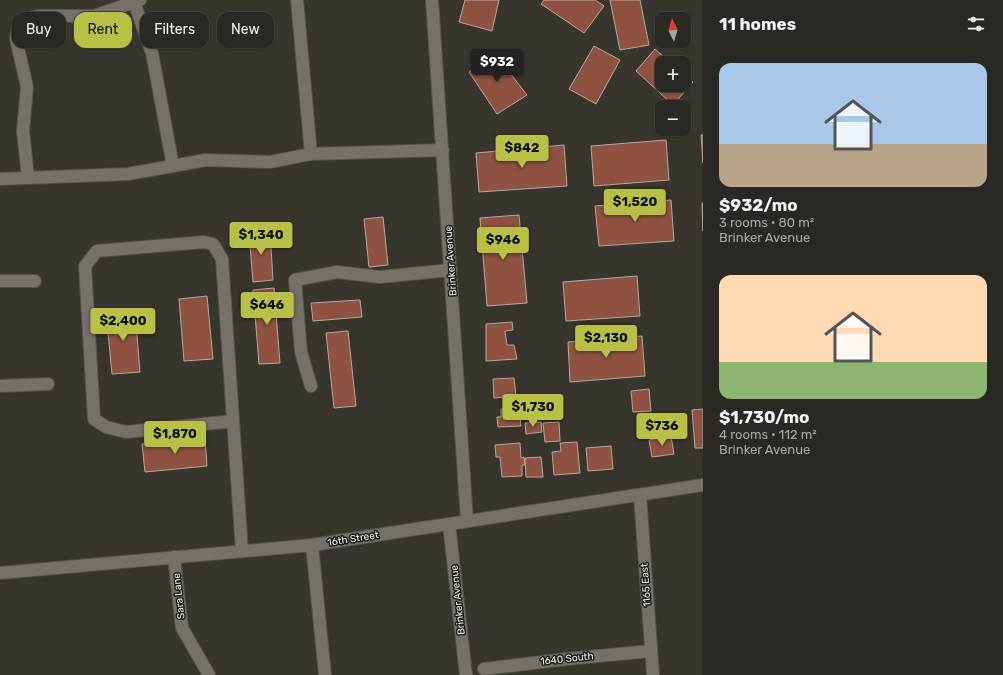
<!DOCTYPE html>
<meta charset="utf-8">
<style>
:root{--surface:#2a2822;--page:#32302a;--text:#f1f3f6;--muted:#a5a6a5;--line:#464440;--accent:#b9c046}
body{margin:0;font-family:Rubik,sans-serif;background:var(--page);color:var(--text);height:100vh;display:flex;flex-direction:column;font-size:15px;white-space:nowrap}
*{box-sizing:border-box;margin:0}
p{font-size:13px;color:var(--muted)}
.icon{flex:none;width:22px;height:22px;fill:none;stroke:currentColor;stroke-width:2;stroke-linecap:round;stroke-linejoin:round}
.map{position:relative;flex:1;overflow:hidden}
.panel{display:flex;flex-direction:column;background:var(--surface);width:300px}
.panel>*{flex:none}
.hud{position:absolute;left:12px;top:12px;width:380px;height:36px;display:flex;gap:8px}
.needle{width:26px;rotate:355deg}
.controls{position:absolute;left:655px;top:12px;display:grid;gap:8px}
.controls a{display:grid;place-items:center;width:36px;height:36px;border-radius:8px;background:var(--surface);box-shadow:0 1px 3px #0004,0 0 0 1px var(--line);font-size:20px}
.price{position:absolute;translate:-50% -34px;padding:0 9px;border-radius:4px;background:var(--accent);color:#111;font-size:13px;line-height:26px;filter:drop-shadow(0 1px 2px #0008)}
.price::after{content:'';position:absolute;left:50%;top:24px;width:12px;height:9px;margin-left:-6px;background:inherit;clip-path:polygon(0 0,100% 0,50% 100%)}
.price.selected{background:#222;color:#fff}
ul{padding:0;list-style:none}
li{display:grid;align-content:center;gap:8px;height:212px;padding:0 16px}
li span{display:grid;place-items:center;height:124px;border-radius:12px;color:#555}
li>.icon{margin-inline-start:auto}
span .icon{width:72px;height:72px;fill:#fffc;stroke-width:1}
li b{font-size:17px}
h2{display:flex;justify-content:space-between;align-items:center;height:48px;padding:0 16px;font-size:17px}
.chip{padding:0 14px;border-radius:12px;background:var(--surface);box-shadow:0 1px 3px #0004,0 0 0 1px var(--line);font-size:14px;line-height:36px}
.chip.selected{background:var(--accent);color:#111}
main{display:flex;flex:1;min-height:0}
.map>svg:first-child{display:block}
.building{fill:#8f5241;stroke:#b5a9a6}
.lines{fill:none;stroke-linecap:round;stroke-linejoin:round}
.minor-casing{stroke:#55524c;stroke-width:14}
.minor{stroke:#757168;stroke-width:12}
.labels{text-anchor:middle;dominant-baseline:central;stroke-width:3;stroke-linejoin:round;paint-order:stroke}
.street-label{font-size:10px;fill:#efede8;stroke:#1e1c19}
</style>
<main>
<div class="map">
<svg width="703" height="675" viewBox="0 0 703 675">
<rect width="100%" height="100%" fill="#38352d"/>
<path class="building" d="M465,0H499L492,31L459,22Z
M544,0H595L604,6L584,33L541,4Z
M610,0H640L649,45L620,50Z
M594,46L620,60L596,104L569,89Z
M655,49L671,63H662V85H684V74L693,82L673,105L636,71Z
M493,51L527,95L497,114L469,72Z
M701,135H703V163Z
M666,140L669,180L594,186L591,146Z
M564,145L567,186L479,192L476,153Z
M671,200L674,241L599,246L595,206Z
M702,203H703V231Z
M519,215L527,303L487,306L480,218Z
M383,217L388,265L369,267L364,219Z
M270,231L273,280L253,282L249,233Z
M637,276L640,316L566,321L563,282Z
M274,288L280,363L259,364L253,290Z
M207,296L213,359L184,361L179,299Z
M360,300L362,317L313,321L311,303Z
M135,310L140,372L112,374L106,312Z
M512,322L513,330L505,331L507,345H514L517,359L486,361V324Z
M348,331L356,406L334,408L326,333Z
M642,336L645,376L570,382L568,342Z
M514,378L516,396L494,398L493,379Z
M649,389L651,411L633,412L631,391Z
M519,407L521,426L498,427L497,417H501V409Z
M703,409V448H695L692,410Z
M541,422L542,432L526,434L525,423Z
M559,422L560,441L545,442L543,423Z
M671,436L674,454L652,457L649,440Z
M205,438L207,466L145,472L142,444Z
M577,442L580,473L554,475L552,452L561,451L560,443Z
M520,443L521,458L524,457L525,465H522V476L502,477L500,457H496L495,445Z
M611,446L613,469L588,471L586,448Z
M541,457L543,477H526L525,458Z"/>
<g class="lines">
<g class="minor-casing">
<path id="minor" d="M297,0L311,154
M432,0L467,521
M134,2L152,53L173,166
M28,177L23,131L27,87L16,39L18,27L25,19L38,16H94L140,0
M0,179L128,174L206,160L270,162L311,154L443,150
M0,281H35
M0,386L48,384
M311,386L301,352L295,280L337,272L380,277L451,270
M233,421L126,432L106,427L94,419L85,266L97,251L204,242L213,244L222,259L242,551
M640,495L653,675
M449,524L466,675
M312,545L325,675
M174,557L182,628L209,675
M0,573L312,545L703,485
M484,669L567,659L651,651"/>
</g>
<use href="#minor" class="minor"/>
</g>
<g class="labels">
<g class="street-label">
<text transform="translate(451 261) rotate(-94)">Brinker Avenue</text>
<text transform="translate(353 539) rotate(-9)">16th Street</text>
<text transform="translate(646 585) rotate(-94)">1165 East</text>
<text transform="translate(179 596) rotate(-96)">Sara Lane</text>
<text transform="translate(458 600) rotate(-96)">Brinker Avenue</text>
<text transform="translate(567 659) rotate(-6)">1640 South</text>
</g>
</g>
</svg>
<div class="controls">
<a><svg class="needle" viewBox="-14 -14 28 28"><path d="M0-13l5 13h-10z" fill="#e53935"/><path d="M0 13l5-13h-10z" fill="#a5a6a5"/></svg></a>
<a>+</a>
<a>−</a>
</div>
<b class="price selected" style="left:497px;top:83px">$932</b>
<b class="price" style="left:522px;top:169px">$842</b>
<b class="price" style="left:635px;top:223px">$1,520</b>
<b class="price" style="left:261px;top:256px">$1,340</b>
<b class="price" style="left:503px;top:261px">$946</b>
<b class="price" style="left:267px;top:326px">$646</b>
<b class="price" style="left:123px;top:342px">$2,400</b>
<b class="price" style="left:606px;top:359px">$2,130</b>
<b class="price" style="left:533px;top:428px">$1,730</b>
<b class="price" style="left:662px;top:447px">$736</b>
<b class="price" style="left:175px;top:455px">$1,870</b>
<div class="hud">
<a class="chip">Buy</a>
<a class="chip selected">Rent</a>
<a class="chip">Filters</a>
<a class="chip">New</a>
</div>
</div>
<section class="panel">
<h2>11 homes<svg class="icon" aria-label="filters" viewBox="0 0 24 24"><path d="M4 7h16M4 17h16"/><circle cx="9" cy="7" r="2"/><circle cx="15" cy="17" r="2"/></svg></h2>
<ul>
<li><span style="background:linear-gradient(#a9c7e8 65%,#b9a48a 0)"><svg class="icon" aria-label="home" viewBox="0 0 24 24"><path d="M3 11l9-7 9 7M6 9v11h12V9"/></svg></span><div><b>$932/mo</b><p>3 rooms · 80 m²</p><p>Brinker Avenue</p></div></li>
<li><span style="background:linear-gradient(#ffd9b3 70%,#8fb573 0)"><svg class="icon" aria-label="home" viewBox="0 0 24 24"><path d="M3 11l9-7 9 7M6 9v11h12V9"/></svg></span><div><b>$1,730/mo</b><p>4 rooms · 112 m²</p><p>Brinker Avenue</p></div></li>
</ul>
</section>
</main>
